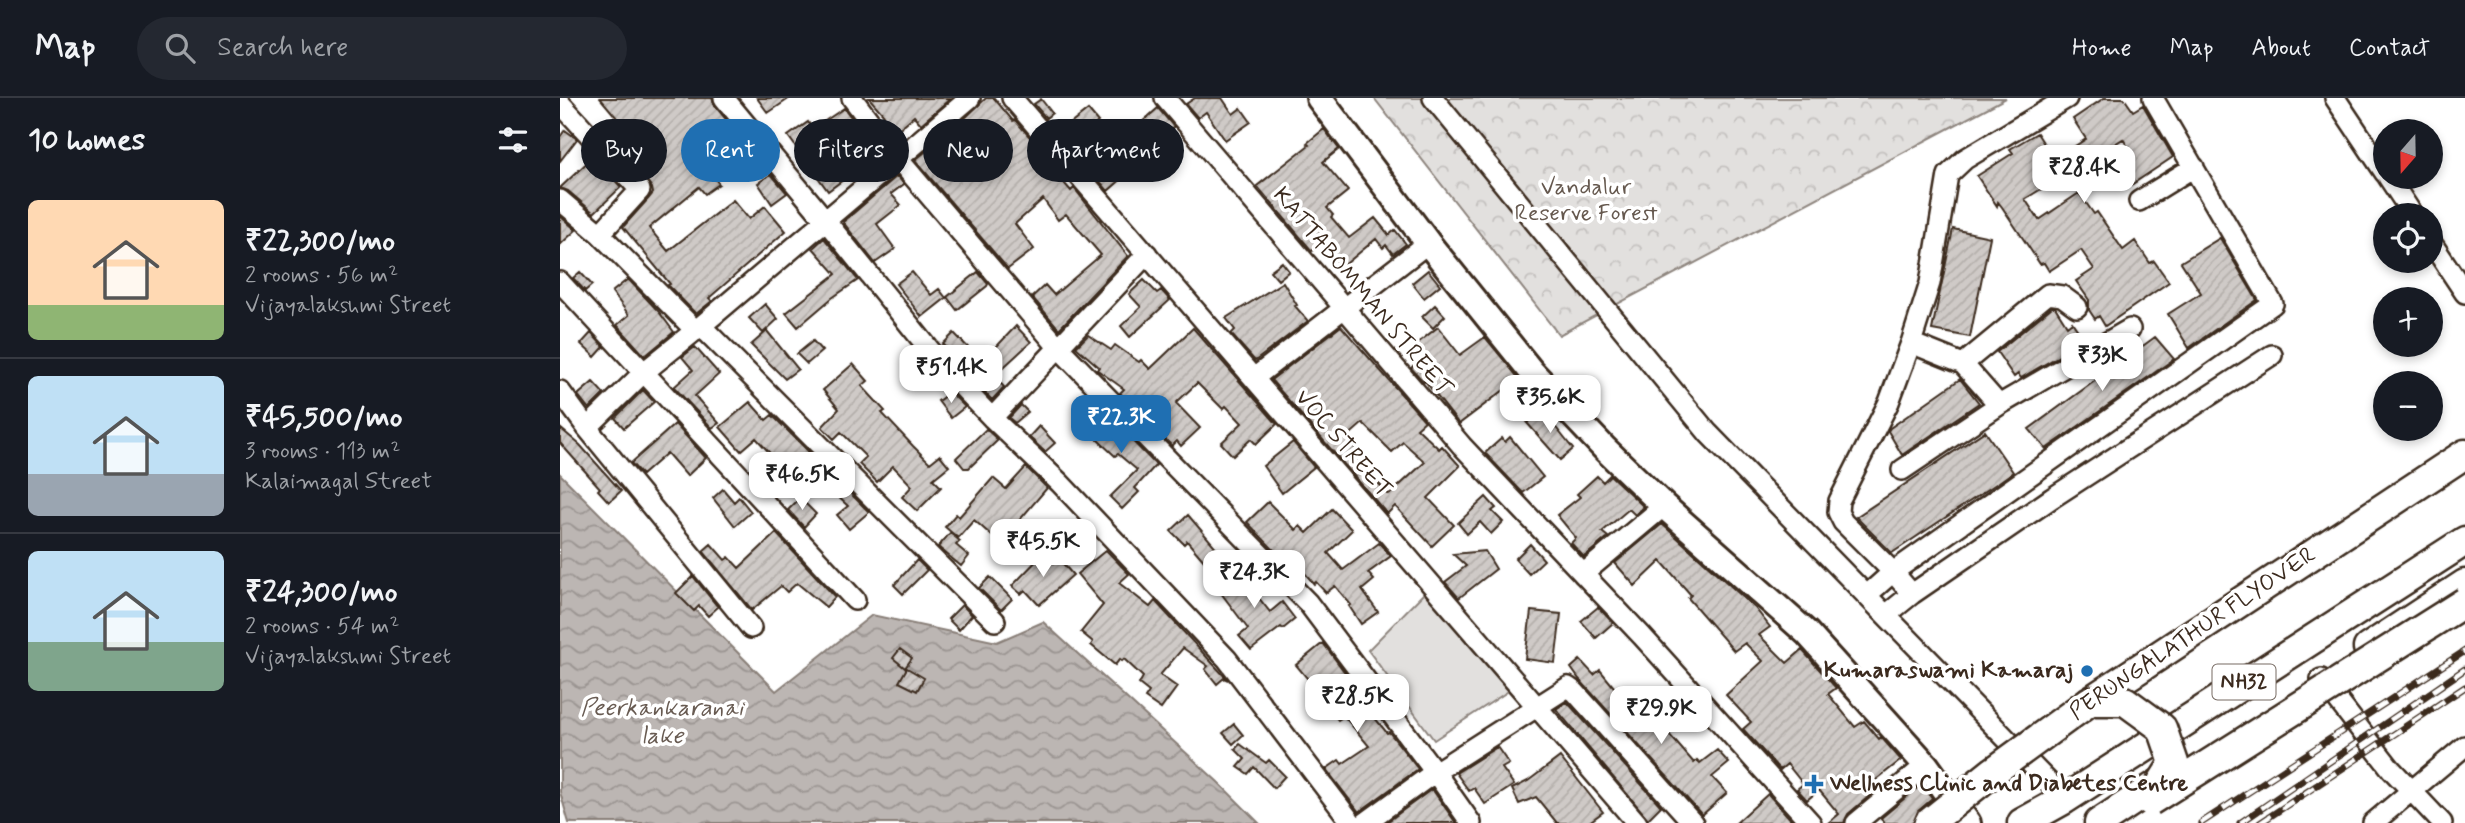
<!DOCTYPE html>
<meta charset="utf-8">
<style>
:root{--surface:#171b24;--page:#242831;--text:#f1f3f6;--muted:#9ea1a6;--line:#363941;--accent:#1f6fb2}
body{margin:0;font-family:Mynerve,sans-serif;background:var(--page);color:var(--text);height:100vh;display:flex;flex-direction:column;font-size:26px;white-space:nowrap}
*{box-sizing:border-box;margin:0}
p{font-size:23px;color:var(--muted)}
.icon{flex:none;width:38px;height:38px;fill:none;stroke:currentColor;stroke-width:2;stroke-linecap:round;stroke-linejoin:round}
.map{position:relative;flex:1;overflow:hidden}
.side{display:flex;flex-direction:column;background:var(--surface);width:560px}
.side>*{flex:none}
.top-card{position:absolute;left:21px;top:21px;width:665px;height:63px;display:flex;gap:14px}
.needle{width:46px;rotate:200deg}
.fabs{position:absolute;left:1813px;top:21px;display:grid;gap:14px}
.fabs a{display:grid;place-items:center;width:70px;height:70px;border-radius:50%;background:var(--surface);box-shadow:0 4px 10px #0003;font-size:35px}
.price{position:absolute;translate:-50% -60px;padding:0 16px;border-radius:14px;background:#fff;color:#222;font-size:23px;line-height:46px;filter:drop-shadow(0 2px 4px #0008)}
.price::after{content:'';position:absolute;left:50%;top:42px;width:21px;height:16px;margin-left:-10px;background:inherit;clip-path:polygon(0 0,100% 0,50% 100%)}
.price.active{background:var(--accent);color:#fff}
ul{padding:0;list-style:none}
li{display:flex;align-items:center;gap:21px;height:175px;padding:0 28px}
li+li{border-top:2px solid var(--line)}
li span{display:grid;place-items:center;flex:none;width:196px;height:140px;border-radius:10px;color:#555}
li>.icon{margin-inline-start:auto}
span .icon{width:84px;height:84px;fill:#fffc;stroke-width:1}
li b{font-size:30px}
h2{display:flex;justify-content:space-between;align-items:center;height:84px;padding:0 28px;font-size:30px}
.pill{padding:0 24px;border-radius:32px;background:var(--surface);box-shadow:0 4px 10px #0003;font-size:24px;line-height:63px}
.pill.active{background:var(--accent);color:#fff}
header{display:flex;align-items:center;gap:42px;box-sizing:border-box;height:98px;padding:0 35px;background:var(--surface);border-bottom:2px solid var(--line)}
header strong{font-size:33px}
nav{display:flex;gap:38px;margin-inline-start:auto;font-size:24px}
.search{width:490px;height:63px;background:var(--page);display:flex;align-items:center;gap:18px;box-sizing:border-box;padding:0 24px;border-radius:38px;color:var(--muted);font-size:26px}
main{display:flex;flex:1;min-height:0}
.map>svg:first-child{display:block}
.green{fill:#e2e0de;stroke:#8e857e;stroke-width:2}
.forest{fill:url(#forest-crowns);stroke:#8e857e;stroke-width:2}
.water{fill:url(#water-waves);stroke:#887e77;stroke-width:2}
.building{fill:url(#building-hatch);stroke:#3b2a1e;stroke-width:2;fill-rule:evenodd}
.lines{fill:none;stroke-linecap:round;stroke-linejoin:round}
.minor-casing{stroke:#3b2a1e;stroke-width:24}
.major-casing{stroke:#3b2a1e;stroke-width:30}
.highway-casing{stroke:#3b2a1e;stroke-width:33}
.minor{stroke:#fff;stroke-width:19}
.major{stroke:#fff;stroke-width:24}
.highway{stroke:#fff;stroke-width:28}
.rail-casing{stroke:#3b2a1e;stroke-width:7}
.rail{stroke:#fff;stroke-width:4.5;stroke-dasharray:13;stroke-linecap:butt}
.highway-bridge-casing{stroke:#3b2a1e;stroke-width:33;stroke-linecap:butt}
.highway-bridge{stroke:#fff;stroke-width:28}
.poi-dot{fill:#1f6fb2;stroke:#fff;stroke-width:2.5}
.labels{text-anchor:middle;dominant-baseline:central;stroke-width:7;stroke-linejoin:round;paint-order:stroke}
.shield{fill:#fff;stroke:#766a62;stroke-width:2}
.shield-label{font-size:21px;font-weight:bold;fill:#3b2a1e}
.park-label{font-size:23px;fill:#65584e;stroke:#fff}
.street-label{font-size:23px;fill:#3b2a1e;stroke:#fff}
.poi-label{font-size:23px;font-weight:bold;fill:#3b2a1e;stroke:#fff;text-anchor:end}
.water-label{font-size:24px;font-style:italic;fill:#685b52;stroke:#fff}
</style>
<header>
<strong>Map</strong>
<div class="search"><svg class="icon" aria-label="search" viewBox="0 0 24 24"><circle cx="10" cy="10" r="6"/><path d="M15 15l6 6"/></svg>Search here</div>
<nav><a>Home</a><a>Map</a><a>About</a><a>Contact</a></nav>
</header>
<main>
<section class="side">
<h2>10 homes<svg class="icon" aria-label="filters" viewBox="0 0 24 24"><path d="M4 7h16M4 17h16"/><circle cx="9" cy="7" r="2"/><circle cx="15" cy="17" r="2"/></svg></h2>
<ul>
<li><span style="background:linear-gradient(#ffd9b3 75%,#8fb573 0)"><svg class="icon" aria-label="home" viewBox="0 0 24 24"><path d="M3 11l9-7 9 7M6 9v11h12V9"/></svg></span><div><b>₹22,300/mo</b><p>2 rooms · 56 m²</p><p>Vijayalakshmi Street</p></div></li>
<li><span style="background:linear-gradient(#bfe0f5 70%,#9aa5b1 0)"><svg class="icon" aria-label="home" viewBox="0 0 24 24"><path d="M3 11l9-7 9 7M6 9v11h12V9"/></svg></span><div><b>₹45,500/mo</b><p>3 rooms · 113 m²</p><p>Kalaimagal Street</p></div></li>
<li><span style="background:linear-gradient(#bfe0f5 65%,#7fa58c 0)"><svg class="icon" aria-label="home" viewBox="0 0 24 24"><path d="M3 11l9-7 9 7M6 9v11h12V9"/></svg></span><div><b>₹24,300/mo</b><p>2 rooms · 54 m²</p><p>Vijayalakshmi Street</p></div></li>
</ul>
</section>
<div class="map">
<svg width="1905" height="725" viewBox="0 0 1905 725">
<defs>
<pattern id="forest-crowns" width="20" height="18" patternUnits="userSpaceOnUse" patternTransform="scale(1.75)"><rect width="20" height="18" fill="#e2e0de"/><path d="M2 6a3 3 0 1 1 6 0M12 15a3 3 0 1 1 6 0" fill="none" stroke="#c3c0be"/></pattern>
<pattern id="water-waves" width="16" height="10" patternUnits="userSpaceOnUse" patternTransform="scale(1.75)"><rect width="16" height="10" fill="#bcb6b3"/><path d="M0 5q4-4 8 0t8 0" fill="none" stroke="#9a9491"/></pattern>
<pattern id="building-hatch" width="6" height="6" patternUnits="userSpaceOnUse" patternTransform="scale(1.75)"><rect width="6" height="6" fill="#cfcac7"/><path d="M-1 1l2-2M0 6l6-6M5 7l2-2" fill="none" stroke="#b3aeaa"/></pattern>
</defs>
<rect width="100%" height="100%" fill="#fff"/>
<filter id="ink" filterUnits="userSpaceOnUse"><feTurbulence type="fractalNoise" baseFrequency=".0143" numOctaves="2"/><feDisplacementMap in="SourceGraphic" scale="14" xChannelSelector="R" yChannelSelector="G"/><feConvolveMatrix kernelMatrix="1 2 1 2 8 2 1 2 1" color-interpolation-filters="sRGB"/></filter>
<g filter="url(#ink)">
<path class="green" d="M867,492L950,592L874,642L808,552Z"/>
<path class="forest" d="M814,0H1446L999,237Z"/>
<path class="water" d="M0,376L216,593L312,517L437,544L483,524L658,684L699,725H9L0,694Z"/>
<path class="building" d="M40,0H152L155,8L196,58L180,70L169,56L149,73L159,86L145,96L139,89L89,130L108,153L173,102L189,121L205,108L226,133L149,200L152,203L136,216L108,187L110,186L63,129L89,100L93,95L92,90L71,64L84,52Z
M197,0H230L208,15Z
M309,0H391L361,26L354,18L334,35L322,19L324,17Z
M426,0H434L453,23L455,22L495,68L492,71L511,93L514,90L568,158L499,231L472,199L485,187L494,197L541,157L506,116L498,122L483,101L455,126L474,151L448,171L355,62L374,47L398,73L424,53L401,24Z
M635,0H662L673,16L681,10L691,24L665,42L646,14L638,20L626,6Z
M1544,0H1564L1573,13L1583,7L1613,59L1571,87L1559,68L1574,59L1563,41L1465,101L1479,122L1519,95L1534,116L1537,114L1563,152L1575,143L1590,165L1594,163L1609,184L1545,228L1539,218L1535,221L1529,212V202L1516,183L1534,171L1521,152L1489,173L1484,165L1480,166L1442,109L1438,104L1437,108L1417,78L1453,55L1450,51L1477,35L1493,60H1496L1526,41L1513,21Z
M481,1L492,15L486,20L474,6Z
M284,10L321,59L305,73L302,68L268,93L228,38L248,24L253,31Z
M598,10L614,29L598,43L582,24Z
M528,12L538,24L530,31L556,61L558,59L571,73L548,93L499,35Z
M764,31L779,51L763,64L788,93L767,110L773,117L771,119L789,140L815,120L829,137L835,132L846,146L833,156L826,147L823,150L816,141L782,169L762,145L752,153L697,88L749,47L747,45Z
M5,32L17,41L0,63V39Z
M33,59L61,89L34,115L8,93L0,90Z
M211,76L227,95L212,106L198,85Z
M337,78L344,86L331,96L341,107L317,126L335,151L315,165L283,124Z
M0,118L16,132L0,147Z
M1393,131L1430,139L1410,239L1372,232Z
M264,140L298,182L272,200L238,229L226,215L276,176L253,150Z
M1660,140L1697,202L1629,250L1608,216L1641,195L1621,164Z
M722,164L729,173L718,182L710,173Z
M868,172L880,187L864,200L852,185Z
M20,174L32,187L25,193L13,180Z
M352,174L371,197L379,191L386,200L362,219L336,186Z
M418,174L428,186L427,188L397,212L387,199Z
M68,181L99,214L114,234L85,258L57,227L69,217L52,194Z
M584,182L597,195L601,192L610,202L570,239L561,228L581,209L569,196Z
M723,184L737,207L735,208L748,223L695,263L671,236L675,232L666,220Z
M205,206L218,221L203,235L189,220Z
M875,207L885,218L873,230L862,219Z
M1492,209H1495L1507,228L1512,224L1525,243L1461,280L1458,276L1454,279L1437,254Z
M456,228L471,244L434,278L444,289L432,302L408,277L411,275L383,246L394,235L422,264Z
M781,228L865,323L857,330L879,351L882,348L900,368L868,400L894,427L872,448L835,408L827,416L711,282ZM803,325L832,354L843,344L865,364L831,395L828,396L804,369L809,365L786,340Z
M878,229L900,257L925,239L973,297L965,303L952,286L899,326L865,283L864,284L851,270L863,259L854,248Z
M633,230L717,326L696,346L691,341L673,358L661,345L682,325L666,308L663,311L637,285L616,305L640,330L621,348L617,343L612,348L601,337L604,335L579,309L576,311L560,295L564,291L539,273L537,272L539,269L516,249L528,237L551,252L555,247L579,264L581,262L590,271Z
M207,233L238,271L225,281L191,247Z
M31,235L44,249L35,259L21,246Z
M1595,239L1614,261L1486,351L1469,331Z
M253,243L262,253L247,266L237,256Z
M135,249L159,276L135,298L159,325L152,330L114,289L133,272L122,259Z
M293,266L308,283L302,288L325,313L322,315L353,348L370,365L380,357L389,368L373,381L381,389L357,413L342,399L352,388L333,368L317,384L299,366L306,359L281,334L274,341L262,329L279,311L263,292Z
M1400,281L1419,305L1342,357L1328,333L1330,330Z
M33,284L44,296L29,311L18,297Z
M83,292L94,304L64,330L55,320Z
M390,294L405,309L391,320L378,303Z
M190,304L206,322L212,317L249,354L243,359L259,377L248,386L232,369L227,374L196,340L181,353L160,329Z
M461,307L468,314L455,325L449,320Z
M542,312L596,367L575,390L579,394L562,411L550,399L577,372L558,356L555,358L524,329Z
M982,312L1013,351L1000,362L967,325Z
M115,326L146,360L127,378L107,355L82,377L71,365Z
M479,328L495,345L485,354L469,339Z
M0,330L20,347L61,393L49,404L38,392L40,390L0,345Z
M426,331L438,342L409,370H404L396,360Z
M1425,333L1453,374L1439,384L1332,455L1296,419Z
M950,339L983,379L963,395L925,355L942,340L945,344Z
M733,344L754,369L722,395L703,368Z
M466,369L487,390L440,445L414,422L398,440L385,429L396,416L399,419L433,380L446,391Z
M1050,377L1084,409L1075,417L1069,411L1042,434L1048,439L1024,459L1011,445L1016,440L997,417L1020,399L1017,396L1037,378L1043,384Z
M273,378L309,414L289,431L277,417L288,408L265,387Z
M163,391L174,404L179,399L191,414L175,428L153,400Z
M926,399L936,410L932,413L943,424L931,436L920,424L907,436L898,425Z
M240,400L256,416L244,429L228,412Z
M708,404L736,432L740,428L747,435L772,411L792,432L768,455L783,472L819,445L831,458L808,475L814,482L802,492L818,514L801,526L789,508L791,507L775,488L766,495L756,484L754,486L738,467L733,472L687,424Z
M628,417L659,453L645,464L627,443L624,446L611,433Z
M1102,426L1195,510L1210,529L1199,537L1227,565L1242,552L1276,590L1268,596L1295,629L1304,623L1319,641L1321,639L1341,662L1307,689L1313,695L1288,716L1284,725H1268L1279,716L1259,692L1247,702L1237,691L1243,686L1227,666L1220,672L1183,631L1191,624L1166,597L1203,563L1185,545L1174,553L1128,500L1131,497L1101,463L1075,488L1055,465Z
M216,435L275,499L266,509L237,485L227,494L221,488L192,512L143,453L151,446L165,462L169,459L179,470Z
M390,435L400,443L396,447L409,458L401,468L378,449Z
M970,446L984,462L969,476L955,461Z
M546,452L569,476L559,485L590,509L595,503L668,582L664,580L657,586L645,571L648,568L623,550L600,577L617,589L601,611L585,600L589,594L579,586L583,579L564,561L562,563L560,561L555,567L531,547L533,544L521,534L543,507L517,476Z
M925,453L936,471L899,500L885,484L906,468L893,456Z
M484,455L494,465L499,461L513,477L479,507L465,492L461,496L452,488Z
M357,462L367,472L343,496L334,487Z
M692,470L701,482L691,490L710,514L722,504L735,521L723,531L721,529L691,552L679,538L688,531L658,491L669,482L671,485Z
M133,478L158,509L148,518L139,508L134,513L116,495Z
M430,479L452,501L441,512L419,490Z
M402,507L412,517L399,532L388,521Z
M1038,509L1053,525L1036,540L1021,523Z
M971,513L1001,516L995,565L965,561Z
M763,545L809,607L806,609L827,635L829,634L858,671L799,714L766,671L779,662L782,666L809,648L784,618L778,622L766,606L768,605L736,567Z
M340,551L352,560L345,570L333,560Z
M1020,562L1034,577L1040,572L1058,594L1054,598L1087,628L1095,620L1134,665L1137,662L1140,665L1157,652L1169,665L1152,679L1167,695L1142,717L1019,581L1011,570Z
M347,570L364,580L357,593L339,584Z
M1007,604L1101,708L1088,721L996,611Z
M674,626L683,637L673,646L663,635Z
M680,646L706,665L709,662L725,678L714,690L694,669L688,676L678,669L685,661L675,651Z
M937,649L949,666L942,670L954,687L925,706L914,690L909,693L896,675Z
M1000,659L1043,714L1028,725H997L976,699L959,706L952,691L968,683Z
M1362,686L1372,701L1358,713L1353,725H1324L1321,720Z
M872,691L896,725H827V724Z
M1208,696L1234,725H1176Z"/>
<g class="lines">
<g class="minor-casing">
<path id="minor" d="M164,0L266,123L386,272L432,320L500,385L667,561L792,725
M292,0L339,62L499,250L748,505L875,674L911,725
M452,0L1077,725
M605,0L902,348L1082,538L1251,725
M873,0L1148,335L1505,701
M1775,0L1825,75
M0,5L80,92L40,136
M1828,79L1853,117
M0,102L40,136L136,233
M1579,103L1634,69
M1871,144L1905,195
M0,184L295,502
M141,228L435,523
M1403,266L1488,196L1502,198L1517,209
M694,280L868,145
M0,293L27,330L191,530
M1439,307L1570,231
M432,320L587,156
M27,330L84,274L141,228L410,0
M1342,372L1439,307L1403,266L1351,245
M1023,476L1104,408
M1352,496L1333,474L1283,424L1278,414L1279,403L1329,304L1351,245L1370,185L1388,77L1405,61L1507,0
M1307,497L1333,474L1713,206L1593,0
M1326,517L1352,496L1492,400L1712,257
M1761,581L1831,671L1882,725
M805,725L875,674L1008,589L1015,594L1133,725
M1296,725L1366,667
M1813,725L1905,648"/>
</g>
<g class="major-casing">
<path id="major" d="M759,0L868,145L971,273L1045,351L1104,408L1247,535L1366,667L1408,725"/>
</g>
<g class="highway-casing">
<path id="highway" d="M1808,550L1905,486
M1530,603L1905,356
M1462,725L1505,701L1905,443
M1539,725L1609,679"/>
</g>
<use href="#minor" class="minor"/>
<use href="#major" class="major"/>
<use href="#highway" class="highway"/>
<g class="rail-casing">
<path id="rail" d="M1641,725L1905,553
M1680,725L1905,571
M1700,725L1905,589"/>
</g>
<use href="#rail" class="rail"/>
<g class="highway-bridge-casing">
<path id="highway-bridge" d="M1590,703L1905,504
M1369,725L1434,673L1530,603H1565L1602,630L1614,665L1594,697"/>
</g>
<use href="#highway-bridge" class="highway-bridge"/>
</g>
</g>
<g class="poi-dot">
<circle cx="1527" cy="573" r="7"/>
<path d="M1250.5 675.5h7v7h7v7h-7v7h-7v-7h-7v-7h7z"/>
</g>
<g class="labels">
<rect class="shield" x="1652.5" y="566.5" width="63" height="35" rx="5"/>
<g class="shield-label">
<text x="1684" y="584">NH32</text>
</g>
<g class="park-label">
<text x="1026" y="90">Vandalur<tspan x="1026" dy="26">Reserve Forest</tspan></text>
</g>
<g class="street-label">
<text transform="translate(802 194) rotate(50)">KATTABOMMAN STREET</text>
<text transform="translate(783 346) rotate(49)">VOC STREET</text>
<text transform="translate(1633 536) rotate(-34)">PERUNGALATHUR FLYOVER</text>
</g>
<g class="poi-label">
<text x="1513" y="573">Kumaraswami Kamaraj</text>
<text x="1270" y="686" text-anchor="start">Wellness Clinic and Diabetes Centre</text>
</g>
<g class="water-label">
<text x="102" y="610">Peerkankaranai<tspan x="102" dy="28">lake</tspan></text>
</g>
</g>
</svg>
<div class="fabs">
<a><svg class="needle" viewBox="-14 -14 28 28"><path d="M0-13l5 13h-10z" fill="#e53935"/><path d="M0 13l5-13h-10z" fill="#9ea1a6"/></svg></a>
<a><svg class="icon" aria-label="locate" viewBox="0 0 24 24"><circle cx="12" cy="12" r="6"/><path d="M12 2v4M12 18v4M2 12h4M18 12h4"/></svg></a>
<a>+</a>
<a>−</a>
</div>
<b class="price" style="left:1524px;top:107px">₹28.4K</b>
<b class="price" style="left:1542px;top:295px">₹33K</b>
<b class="price" style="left:391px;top:307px">₹51.4K</b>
<b class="price" style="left:990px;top:337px">₹35.6K</b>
<b class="price active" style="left:561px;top:357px">₹22.3K</b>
<b class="price" style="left:242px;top:414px">₹46.5K</b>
<b class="price" style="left:483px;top:481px">₹45.5K</b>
<b class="price" style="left:694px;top:512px">₹24.3K</b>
<b class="price" style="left:797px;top:636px">₹28.5K</b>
<b class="price" style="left:1101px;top:648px">₹29.9K</b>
<div class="top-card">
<a class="pill">Buy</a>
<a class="pill active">Rent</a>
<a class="pill">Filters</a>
<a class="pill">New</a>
<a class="pill">Apartment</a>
</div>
</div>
</main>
